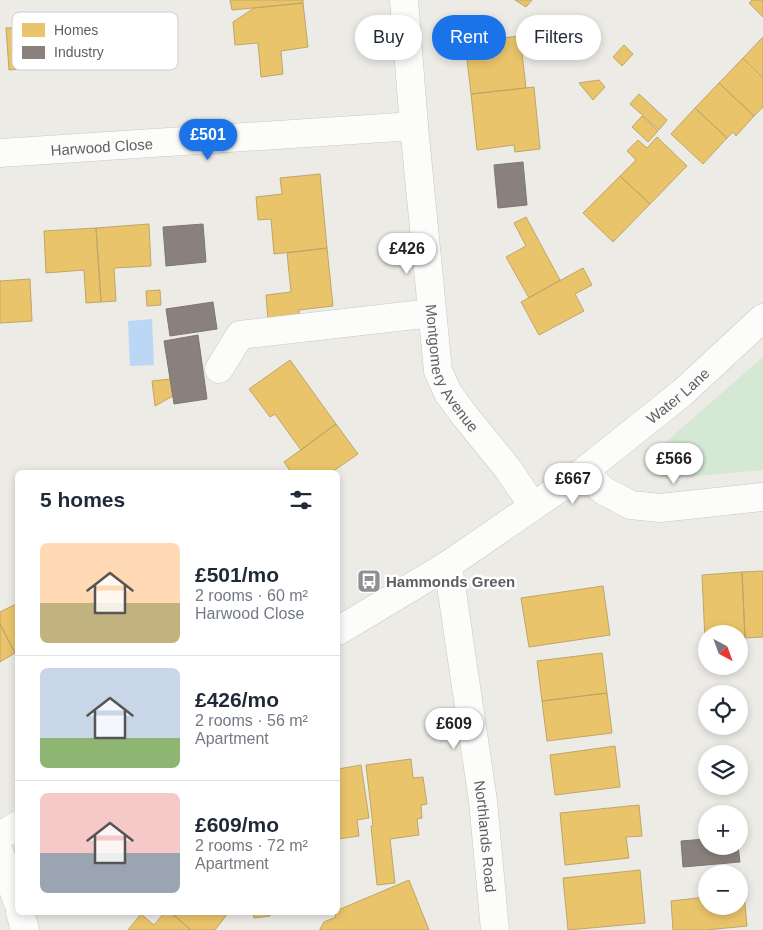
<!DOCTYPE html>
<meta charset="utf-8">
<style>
:root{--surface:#fff;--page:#f6f6f7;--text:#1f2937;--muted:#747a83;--line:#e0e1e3;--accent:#1a73e8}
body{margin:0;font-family:Arial,sans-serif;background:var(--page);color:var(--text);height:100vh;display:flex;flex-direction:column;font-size:19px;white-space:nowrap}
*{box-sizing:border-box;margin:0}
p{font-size:16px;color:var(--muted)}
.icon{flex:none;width:28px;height:28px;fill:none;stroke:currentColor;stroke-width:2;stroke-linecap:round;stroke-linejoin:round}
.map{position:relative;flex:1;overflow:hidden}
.panel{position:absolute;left:15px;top:470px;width:325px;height:445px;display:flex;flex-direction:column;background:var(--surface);border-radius:8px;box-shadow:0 2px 8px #0003}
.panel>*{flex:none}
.hud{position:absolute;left:355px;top:15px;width:332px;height:45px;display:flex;gap:10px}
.needle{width:32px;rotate:139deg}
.buttons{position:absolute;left:698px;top:625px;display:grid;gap:10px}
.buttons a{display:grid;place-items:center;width:50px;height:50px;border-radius:50%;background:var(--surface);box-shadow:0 2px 8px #0003;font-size:25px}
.price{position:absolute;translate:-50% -42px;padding:0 11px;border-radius:18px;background:#fff;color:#222;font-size:16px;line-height:32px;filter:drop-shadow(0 1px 2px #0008)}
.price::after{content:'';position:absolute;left:50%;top:30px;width:15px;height:11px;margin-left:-8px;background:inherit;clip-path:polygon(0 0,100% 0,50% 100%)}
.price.current{background:var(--accent);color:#fff}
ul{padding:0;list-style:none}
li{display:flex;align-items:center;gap:15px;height:125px;padding:0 25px}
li+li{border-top:1px solid var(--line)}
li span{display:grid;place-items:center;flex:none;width:140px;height:100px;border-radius:8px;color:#555}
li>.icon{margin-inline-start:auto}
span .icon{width:60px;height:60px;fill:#fffc;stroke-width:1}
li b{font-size:21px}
h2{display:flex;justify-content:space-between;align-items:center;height:60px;padding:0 25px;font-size:21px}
.pill{padding:0 18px;border-radius:22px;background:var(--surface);box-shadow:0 2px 8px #0003;font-size:18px;line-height:45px}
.pill.current{background:var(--accent);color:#fff}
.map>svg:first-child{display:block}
.green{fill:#d5e8d4}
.water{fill:#bcd7f5}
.homes{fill:#e9c46a;stroke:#bfa668}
.industry{fill:#8a817c;stroke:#7c7775}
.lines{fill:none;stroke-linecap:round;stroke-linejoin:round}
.minor-casing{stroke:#c8c8c7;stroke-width:29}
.minor{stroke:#fcfcfb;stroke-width:28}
.labels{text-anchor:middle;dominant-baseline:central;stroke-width:5;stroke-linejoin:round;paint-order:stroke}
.street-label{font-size:15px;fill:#5c5f64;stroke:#fff}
.poi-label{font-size:15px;font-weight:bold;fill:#5c5f64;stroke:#fff;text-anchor:start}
.key{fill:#fff;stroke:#cecfd0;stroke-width:1}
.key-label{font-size:14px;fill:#5c5f64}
</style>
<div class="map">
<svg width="763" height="930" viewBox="0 0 763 930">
<rect width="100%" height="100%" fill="#ecebe6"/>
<path class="green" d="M763,357V470L666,479L659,476L655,469L653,462L655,453L668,440Z"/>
<path class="water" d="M152,319L154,365L130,366L128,321Z"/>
<path class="homes" d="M230,0H303V3L232,10Z
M515,0H532L526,7Z
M752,0H763V17L749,3Z
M303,3L308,47L281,51L283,74L261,77L258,43L235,45L233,22L254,8Z
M58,25L61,66L9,70L6,28Z
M520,36L526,88L471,94L465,42Z
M763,37V78L743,58Z
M624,45L633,54L622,66L613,57Z
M743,58L763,78V107L754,116L719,83Z
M599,80L605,87L593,100L579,83Z
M719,83L754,116L736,136L733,132L727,138L695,108Z
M534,87L540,149L515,152L514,145L477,150L471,94Z
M639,94L667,120L659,130L630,104Z
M695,108L727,138L703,164L671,134Z
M642,116L658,131L648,142L632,127Z
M657,137L687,166L650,204L620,176L636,160L627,151L638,140L647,148Z
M320,174L327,248L274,254L271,219L258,220L256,197L282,194L280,178Z
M620,176L650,204L613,242L583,213Z
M526,217L560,280L529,298L506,257L526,246L514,223Z
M149,224L151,266L114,268L116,301L101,302L96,228Z
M96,228L101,302L86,303L84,270L46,273L44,231Z
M327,248L333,306L299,310V317L268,320L266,295L291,292L287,253Z
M583,268L592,285L575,294L584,311L539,335L521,302Z
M30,279L32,321L0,323V281Z
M160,290L161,305L147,306L146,291Z
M290,360L336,424L301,450L275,414L270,417L249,389Z
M170,379L173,396L155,406L152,381Z
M336,424L358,454L332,472H291L284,462Z
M763,571V637L745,638L742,572Z
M742,572L745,638H739V634H706V640H705L702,575Z
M603,586L610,635L529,647L521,598Z
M18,603V652L15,653L0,624V612Z
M0,624L15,653L0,662Z
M602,653L607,693L542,701L537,661Z
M607,693L612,733L547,741L542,701Z
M615,746L620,787L555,795L550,755Z
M411,759L413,778L423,777L427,804L421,805L422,818L417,819L419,835L390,839L395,883L377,885L371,826H373L366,765Z
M361,765L369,818L357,820L359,836L338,839V769Z
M639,805L642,836L626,837L629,858L565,865L560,813Z
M640,870L645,923L568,930L563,878Z
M409,880L429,930H320V929L324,922L336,917L334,912H338V910Z
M739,894H744L747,926L706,930H673L671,901L706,897V906H739Z
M165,912H170L191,930H128L141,914L154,925Z
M170,912H229L215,930H191Z
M253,912H270V916L254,918Z"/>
<path class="industry" d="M523,162L527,205L498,208L494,165Z
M203,224L206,262L166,266L163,227Z
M213,302L217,329L170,336L166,309Z
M198,335L207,399L174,404L164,341Z
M706,839V846H738L740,862L683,867L681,841Z"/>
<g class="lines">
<g class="minor-casing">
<g id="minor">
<path id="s1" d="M404,0L414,126L438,371L448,393L465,416L508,469L533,506"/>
<path id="s2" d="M0,153L414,126"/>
<path d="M219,369L240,335L432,313"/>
<path d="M583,472L604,491L631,505L660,508L763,497"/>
<path id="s3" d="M448,565L483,801L495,930"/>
<path id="s4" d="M338,631L448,565L583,472L682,393L763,318"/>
<path d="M0,836L18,825"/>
<path d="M0,854L18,903"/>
<path d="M20,912L25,930"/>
</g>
</g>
<use href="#minor" class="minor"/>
</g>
<defs>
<g id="bus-square" transform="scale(1.25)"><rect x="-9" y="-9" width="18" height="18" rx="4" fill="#8e9092" stroke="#fff"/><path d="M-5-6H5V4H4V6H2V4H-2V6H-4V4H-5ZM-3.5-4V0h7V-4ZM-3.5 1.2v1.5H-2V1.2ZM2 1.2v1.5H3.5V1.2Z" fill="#fff"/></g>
</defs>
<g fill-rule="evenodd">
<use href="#bus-square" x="369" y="581"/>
</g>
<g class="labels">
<g class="street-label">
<text stroke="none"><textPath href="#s2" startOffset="102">Harwood Close</textPath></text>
<text stroke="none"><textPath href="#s1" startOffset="374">Montgomery Avenue</textPath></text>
<text stroke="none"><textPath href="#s4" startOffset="414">Water Lane</textPath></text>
<text stroke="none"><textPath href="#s3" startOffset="274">Northlands Road</textPath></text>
</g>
<g class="poi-label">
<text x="386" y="581">Hammonds Green</text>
</g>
</g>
<rect x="12" y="12" width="166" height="58" rx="8" class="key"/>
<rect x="22" y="23" width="23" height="14" fill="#e9c46a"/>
<rect x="22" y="46" width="23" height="13" fill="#8a817c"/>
<g class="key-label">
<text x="54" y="35">Homes</text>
<text x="54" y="57">Industry</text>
</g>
</svg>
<div class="buttons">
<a><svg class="needle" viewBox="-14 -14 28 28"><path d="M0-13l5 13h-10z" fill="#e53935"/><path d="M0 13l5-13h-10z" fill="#747a83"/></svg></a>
<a><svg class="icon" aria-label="locate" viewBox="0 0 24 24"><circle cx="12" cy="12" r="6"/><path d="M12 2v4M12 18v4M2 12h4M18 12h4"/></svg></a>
<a><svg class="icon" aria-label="layers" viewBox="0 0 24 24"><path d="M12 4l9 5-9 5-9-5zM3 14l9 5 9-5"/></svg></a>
<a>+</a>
<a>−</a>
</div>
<b class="price current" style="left:208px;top:161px">£501</b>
<b class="price" style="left:407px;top:275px">£426</b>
<b class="price" style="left:674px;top:485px">£566</b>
<b class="price" style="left:573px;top:505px">£667</b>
<b class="price" style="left:454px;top:750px">£609</b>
<div class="hud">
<a class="pill">Buy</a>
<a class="pill current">Rent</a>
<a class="pill">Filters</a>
</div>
<section class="panel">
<h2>5 homes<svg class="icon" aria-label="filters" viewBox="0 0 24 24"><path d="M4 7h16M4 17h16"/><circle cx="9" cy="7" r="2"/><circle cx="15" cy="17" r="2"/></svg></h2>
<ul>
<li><span style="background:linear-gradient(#ffd9b3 60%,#c2b280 0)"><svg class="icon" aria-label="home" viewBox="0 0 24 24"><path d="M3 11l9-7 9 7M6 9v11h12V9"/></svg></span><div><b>£501/mo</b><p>2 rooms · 60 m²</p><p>Harwood Close</p></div></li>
<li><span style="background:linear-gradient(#c9d6e8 70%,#8fb573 0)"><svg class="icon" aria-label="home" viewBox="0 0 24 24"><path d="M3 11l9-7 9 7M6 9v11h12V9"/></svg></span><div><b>£426/mo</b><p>2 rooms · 56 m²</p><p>Apartment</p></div></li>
<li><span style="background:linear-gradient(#f6c9c9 60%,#9aa5b1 0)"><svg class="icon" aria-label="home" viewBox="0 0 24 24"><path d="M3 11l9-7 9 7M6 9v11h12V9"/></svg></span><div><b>£609/mo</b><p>2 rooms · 72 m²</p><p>Apartment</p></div></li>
</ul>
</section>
</div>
